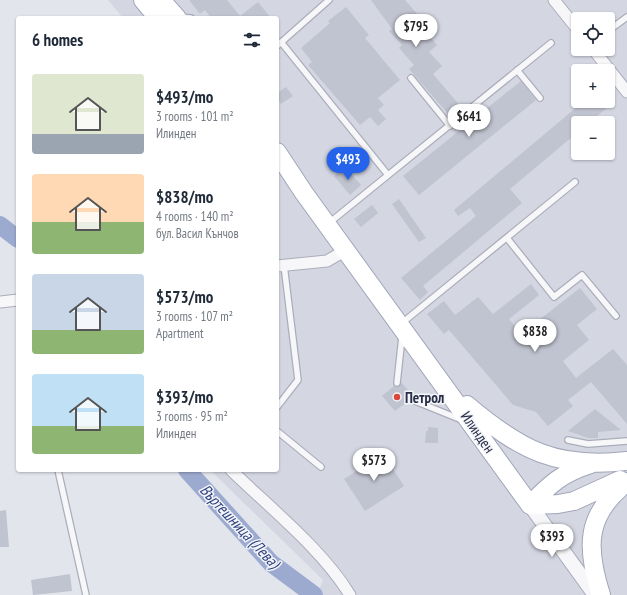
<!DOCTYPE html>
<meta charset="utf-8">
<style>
:root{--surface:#fff;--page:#f2f2f3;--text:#1f2937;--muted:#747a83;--accent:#2563eb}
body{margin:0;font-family:"PT Sans Narrow",sans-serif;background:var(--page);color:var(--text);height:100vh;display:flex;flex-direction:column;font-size:15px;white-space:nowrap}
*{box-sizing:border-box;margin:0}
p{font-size:13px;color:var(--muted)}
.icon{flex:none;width:22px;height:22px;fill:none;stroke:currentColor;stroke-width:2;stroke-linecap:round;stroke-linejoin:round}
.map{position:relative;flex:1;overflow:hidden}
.details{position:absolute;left:16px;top:16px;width:263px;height:456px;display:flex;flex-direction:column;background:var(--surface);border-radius:4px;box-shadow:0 1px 3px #0004}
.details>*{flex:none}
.controls{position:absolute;left:571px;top:12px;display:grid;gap:8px}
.controls a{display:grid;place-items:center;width:44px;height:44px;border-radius:4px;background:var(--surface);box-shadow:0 1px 3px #0004;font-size:20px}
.price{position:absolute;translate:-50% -34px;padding:0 9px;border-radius:14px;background:#fff;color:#222;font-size:13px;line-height:26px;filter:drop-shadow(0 1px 2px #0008)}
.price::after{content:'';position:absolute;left:50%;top:24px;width:12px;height:9px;margin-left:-6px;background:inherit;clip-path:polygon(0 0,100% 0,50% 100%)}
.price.current{background:var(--accent);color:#fff}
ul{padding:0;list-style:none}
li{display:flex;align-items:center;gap:12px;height:100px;padding:0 16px}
li span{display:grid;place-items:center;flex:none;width:112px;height:80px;border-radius:4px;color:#555}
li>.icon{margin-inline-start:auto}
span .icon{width:48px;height:48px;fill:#fffc;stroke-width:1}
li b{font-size:17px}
h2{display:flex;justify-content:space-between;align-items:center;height:48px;padding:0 16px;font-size:17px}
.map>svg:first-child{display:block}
.built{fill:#d4d7e2;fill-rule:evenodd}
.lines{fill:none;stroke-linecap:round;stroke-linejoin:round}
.river{stroke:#9caacf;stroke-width:18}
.building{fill:#c0c3d0}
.service-casing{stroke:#abaeba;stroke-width:8}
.minor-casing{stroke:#abaeba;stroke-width:13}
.tertiary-casing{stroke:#abaeba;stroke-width:16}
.primary-casing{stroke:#a1a6b9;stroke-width:20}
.service{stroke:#f7f7fa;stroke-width:5.5}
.minor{stroke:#f7f7fa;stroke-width:11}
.tertiary{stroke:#f7f7fa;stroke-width:14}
.primary{stroke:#fff;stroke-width:18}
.poi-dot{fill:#db473f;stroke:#f3f5f9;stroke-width:1.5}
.labels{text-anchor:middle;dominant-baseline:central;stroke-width:3;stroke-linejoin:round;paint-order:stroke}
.poi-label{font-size:15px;font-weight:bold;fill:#292e47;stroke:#f3f5f9;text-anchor:start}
.street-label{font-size:15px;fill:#292e47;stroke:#f3f5f9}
.water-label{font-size:16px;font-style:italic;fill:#2f427f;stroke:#f3f5f9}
</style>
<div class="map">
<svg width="627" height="595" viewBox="0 0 627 595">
<rect width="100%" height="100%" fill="#e3e5ec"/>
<path class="built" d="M108,0H627V595H317L323,580L210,470H277V18H123ZM578,19H608V49H578ZM578,71H608V101H578ZM578,123H608V153H578Z"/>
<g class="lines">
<path class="river" d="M0,225L18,239
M187,470L271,563L314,595"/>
</g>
<path class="building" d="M189,0H227L240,16L258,2L271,18H211L205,10L200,14Z
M371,0H405L426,24L422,28L437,45L429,52L442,66L433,74L461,107L450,116L409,69L414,65L399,48L402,45L389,31L392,29Z
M346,7L369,35L365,38L400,80L378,98L384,105L378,110L386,119L378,126L370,117L360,125L308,65L312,62L301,48L330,23L328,21Z
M521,81L536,100L419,195L403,176Z
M286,87L293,96L281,104L277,98V93Z
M584,101H615L589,123H578V132L510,189L522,203L423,286L428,292L420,300L401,278L476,216L470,208L458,216L454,210Z
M345,167L361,185L350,195L334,176Z
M399,199L426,238L419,242L392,204Z
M372,205L378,213L361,227L354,219Z
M531,284L539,295L509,319L521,334L580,288L597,309L577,325L589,340L563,361L576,378L613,349L627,365V424L591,382L568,400L573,406L548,426L536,412L513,405L449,330L444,334L427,314L444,301L455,315L478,297L493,314Z
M401,382L413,396H407V402L395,411L382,396L394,386L399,387Z
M595,409L621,430L598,432V438H588L568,431Z
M428,427L438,428V443H425L426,431H428Z
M383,454L404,486L365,511L344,479Z
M6,510L9,547H0V511Z
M70,574L72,591L33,595L31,580Z"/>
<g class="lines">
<g class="service-casing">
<path id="service" d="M180,17L191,18
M608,31L627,17
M281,42L388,175
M277,46L329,0
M517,70L540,98
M411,78L450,126
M329,223L551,43
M507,238L554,297L582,275L616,316
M402,323L575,182
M397,383L402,337
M410,399L462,420
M277,407L298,380L284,265
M277,431L321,467
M568,440L588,444L627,441
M58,470L86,595"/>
</g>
<g class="minor-casing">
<path id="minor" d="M554,0L578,30
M593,49L627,92
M277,266L327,261L346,250
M0,302L18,300
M231,470C270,508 322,549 350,595"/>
</g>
<g class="tertiary-casing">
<path id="tertiary" d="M530,505L595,595"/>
</g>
<g class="primary-casing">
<path id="primary" d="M143,0L158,18
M161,0L177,18
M277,152L304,193L530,505
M467,405C520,450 556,469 627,461
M530,505L558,504L574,501L620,480
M530,505C550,484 562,473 591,464
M601,595C586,548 585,515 627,482"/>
</g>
<use href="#service" class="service"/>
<use href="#minor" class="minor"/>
<use href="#tertiary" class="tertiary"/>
<use href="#primary" class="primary"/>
</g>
<circle class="poi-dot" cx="397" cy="397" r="4"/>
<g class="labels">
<g class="poi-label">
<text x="405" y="397">Петрол</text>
</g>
<g class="street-label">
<text transform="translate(478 432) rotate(55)">Илинден</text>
</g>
<g class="water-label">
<text transform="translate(240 526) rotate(47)">Въртешница (Лева)</text>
</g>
</g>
</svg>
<div class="controls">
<a><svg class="icon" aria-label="locate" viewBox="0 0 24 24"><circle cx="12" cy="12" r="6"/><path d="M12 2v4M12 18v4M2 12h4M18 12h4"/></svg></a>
<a>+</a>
<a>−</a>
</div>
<b class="price" style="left:416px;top:48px">$795</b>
<b class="price" style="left:469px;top:138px">$641</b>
<b class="price current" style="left:348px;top:181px">$493</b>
<b class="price" style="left:535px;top:353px">$838</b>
<b class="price" style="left:374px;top:482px">$573</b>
<b class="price" style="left:552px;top:558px">$393</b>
<section class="details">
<h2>6 homes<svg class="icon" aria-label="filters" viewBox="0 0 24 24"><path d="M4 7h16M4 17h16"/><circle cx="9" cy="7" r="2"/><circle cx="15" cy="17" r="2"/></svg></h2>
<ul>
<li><span style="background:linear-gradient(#dfe7d0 75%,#9aa5b1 0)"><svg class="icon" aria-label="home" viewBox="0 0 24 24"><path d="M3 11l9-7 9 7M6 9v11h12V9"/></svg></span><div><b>$493/mo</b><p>3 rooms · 101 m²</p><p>Илинден</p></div></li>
<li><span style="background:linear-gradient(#ffd9b3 60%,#8fb573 0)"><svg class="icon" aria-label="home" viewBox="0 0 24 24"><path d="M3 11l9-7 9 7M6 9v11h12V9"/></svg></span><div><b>$838/mo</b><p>4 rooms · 140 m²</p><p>бул. Васил Кънчов</p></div></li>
<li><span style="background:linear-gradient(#c9d6e8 70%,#8fb573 0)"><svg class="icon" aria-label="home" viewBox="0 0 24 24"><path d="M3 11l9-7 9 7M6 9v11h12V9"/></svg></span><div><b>$573/mo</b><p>3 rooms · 107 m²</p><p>Apartment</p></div></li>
<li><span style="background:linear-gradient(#bfe0f5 65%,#8fb573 0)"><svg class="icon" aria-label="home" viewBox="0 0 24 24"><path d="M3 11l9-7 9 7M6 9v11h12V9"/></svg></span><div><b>$393/mo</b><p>3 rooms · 95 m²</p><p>Илинден</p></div></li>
</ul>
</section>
</div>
